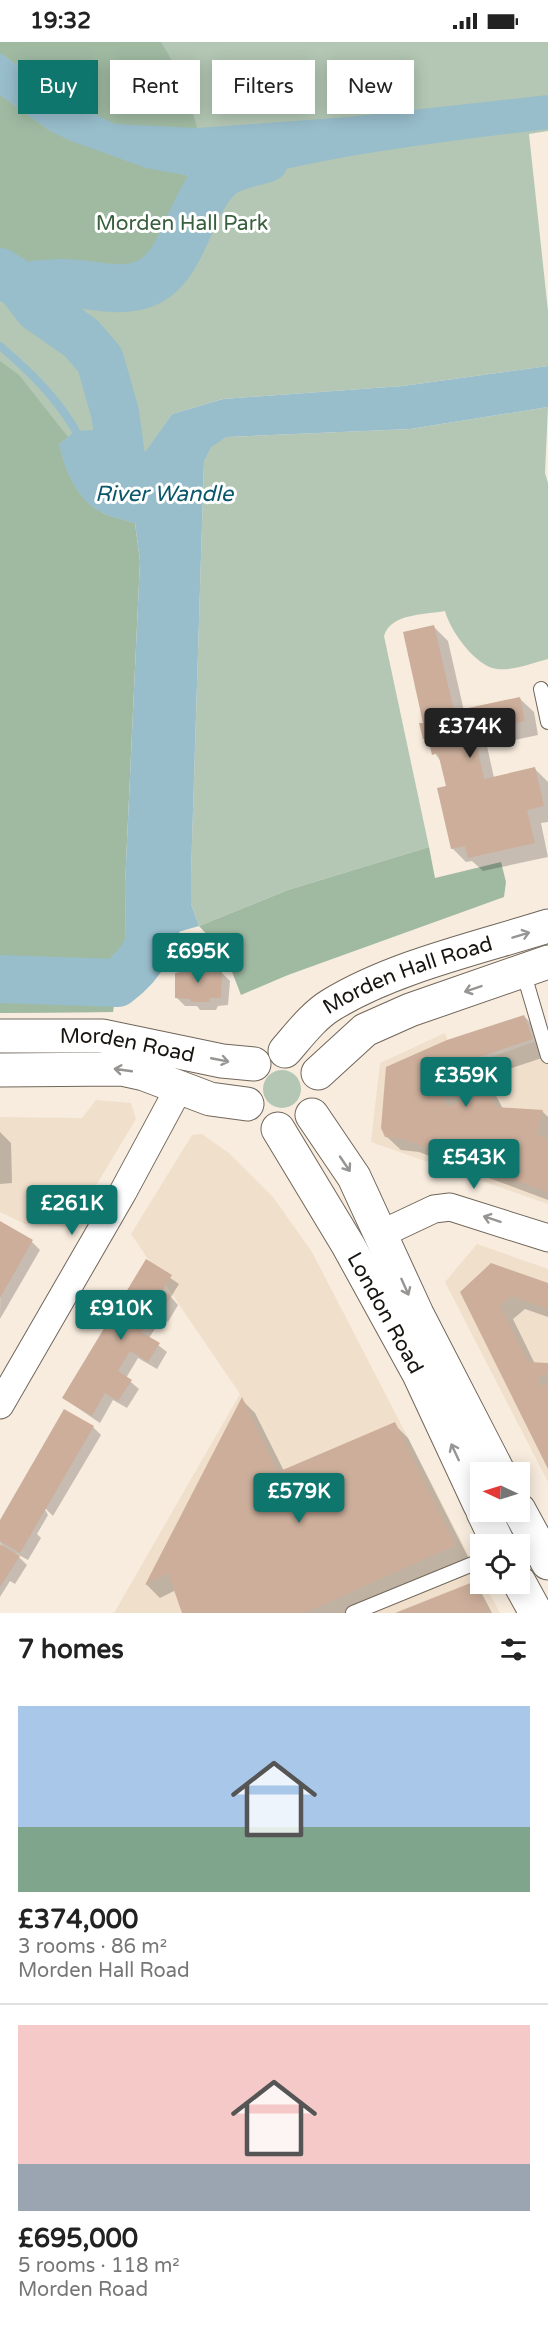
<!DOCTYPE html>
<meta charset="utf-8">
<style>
:root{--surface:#fff;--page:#f6f6f6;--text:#222;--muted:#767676;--line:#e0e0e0;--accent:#0f766e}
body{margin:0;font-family:"Varela Round",sans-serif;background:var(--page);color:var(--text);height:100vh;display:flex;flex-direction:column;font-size:22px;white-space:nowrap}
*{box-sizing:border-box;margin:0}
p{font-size:20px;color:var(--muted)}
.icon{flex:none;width:33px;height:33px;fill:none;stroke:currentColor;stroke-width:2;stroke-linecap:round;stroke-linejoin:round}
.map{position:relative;height:1571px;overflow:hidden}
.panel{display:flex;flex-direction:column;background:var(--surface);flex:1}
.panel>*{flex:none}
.guide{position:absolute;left:18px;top:18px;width:513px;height:54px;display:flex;gap:12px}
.needle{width:39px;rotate:274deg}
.tools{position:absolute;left:470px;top:1420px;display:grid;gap:12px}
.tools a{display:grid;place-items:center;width:60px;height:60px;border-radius:0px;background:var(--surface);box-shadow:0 3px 15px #0003;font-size:30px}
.price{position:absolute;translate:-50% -51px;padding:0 14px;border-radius:6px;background:var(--accent);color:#fff;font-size:20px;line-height:39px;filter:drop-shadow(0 2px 3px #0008)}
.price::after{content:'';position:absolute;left:50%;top:36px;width:18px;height:14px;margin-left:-9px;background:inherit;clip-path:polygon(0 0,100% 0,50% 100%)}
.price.current{background:#222;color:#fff}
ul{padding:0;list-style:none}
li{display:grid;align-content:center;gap:12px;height:318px;padding:0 18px}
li+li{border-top:2px solid var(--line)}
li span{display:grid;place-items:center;height:186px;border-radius:0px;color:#555}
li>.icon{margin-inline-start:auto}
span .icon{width:108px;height:108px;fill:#fffc;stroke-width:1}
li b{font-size:26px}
h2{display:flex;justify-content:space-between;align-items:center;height:72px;padding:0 18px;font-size:26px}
.tag{padding:0 21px;border-radius:0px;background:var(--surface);box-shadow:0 3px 15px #0003;font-size:21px;line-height:54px}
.tag.current{background:var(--accent);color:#fff}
.status{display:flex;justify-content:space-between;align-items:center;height:42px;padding:0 30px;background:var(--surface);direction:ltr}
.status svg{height:16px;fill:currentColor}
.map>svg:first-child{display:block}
.built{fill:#f0dfcb}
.green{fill:#b3c7b4}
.forest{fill:#a0baa2}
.water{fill:#98bdcb}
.shadow{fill:#0003;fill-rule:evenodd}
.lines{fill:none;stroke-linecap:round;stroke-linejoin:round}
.stream{stroke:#98bdcb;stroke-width:8}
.river{stroke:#98bdcb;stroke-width:48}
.building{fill:#ccae9b}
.service-casing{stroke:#70665a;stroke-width:16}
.minor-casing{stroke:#70665a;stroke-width:29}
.trunk-casing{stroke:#70665a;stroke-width:35}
.service{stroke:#fff;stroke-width:14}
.minor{stroke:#fff;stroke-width:27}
.trunk{stroke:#fff;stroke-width:33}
.oneway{stroke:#979593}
.labels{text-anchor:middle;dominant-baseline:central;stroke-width:6;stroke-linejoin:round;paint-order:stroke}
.park-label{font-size:21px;fill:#38603d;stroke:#fff}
.street-label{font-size:21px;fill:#18140f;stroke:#fff}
.water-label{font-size:22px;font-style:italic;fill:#0a566a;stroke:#fff}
</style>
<div class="status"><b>19:32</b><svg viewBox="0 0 49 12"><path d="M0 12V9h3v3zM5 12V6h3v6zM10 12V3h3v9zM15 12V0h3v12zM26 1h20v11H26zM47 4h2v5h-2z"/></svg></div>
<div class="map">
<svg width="548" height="1571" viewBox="0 0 548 1571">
<rect width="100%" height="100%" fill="#f8ecde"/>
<path class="built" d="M445,991L457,1027L548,995V1162L371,1100L380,1021Z
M96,1058L131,1061L136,1077L71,1185L25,1182L0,1170V1075L82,1076Z
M202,1092L229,1111L273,1155L312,1210L480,1535V1542H484L500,1571H114L240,1352L131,1192L192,1093Z
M477,1202L548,1227V1440L445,1240Z"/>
<path class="green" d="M0,0H548V89L529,92L548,269V324L403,344L223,357L172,372L136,424L125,375L93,389H76L102,471L135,481L125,842L126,921L115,950L113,970L0,971Z
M548,365L545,431L548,441V617C532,621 509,631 492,626C472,619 450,588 445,569C424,573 391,571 384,594L429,805L288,848L199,884L191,862V832L204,420L211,404L227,395L410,387Z
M263 1047a19 19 0 1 1 38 0a19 19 0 1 1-38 0Z"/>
<path class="forest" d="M0,0H161C179,28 189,55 197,86C170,87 144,89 118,83C83,75 31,33 0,11Z
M0,53L50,89L197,137L151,218L139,228L119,235L62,227L34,230L33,234H24V231L9,227L0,220Z
M0,319L19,333L68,395L59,402C65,428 77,459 103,471C113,476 125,478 135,481L140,519L125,842L126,921L115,950L113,970L0,971Z
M429,805L435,836L501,820L506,840L504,855L288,933L241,953L225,912L199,884L288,848Z"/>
<path class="water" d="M0,11L66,58L115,82L197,86L349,75L548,53V87C433,101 319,114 208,147L190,134L146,126L71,99L50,89L0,53Z
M548,324V365L410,387L227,395L211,405L204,420L191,832V862L199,884L157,896L139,924L126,921L125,842L140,519L135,481C125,478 113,476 103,471C77,459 65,428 59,402L76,389L93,388L97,378L115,371L125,375L136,423L172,372L223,357L403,344Z"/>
<path class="shadow" d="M434,585L448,599L464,669L519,656L534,670L538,693L487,704L494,736L535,727L548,740V780L541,781L548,815L483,829L472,819L466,820L452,806L447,745L442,721L424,696Z
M204,923L212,931H222L230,939L228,963L218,964L216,968H200L197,964H185L177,956Z
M524,974L541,992L548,1014L482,1036L491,1044L503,1067L542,1069L548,1075V1158L419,1110L401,1108L386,1094L387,1026ZM460,1040L468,1058L463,1060L456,1041Z
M0,1090L11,1101L12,1141L0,1142Z
M1,1181L32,1200L40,1208L0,1277Z
M146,1219L179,1242L171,1255L178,1263L168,1280L162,1276L149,1296L167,1310L157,1327L138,1316L126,1336L139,1347L127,1366L113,1358L100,1381L63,1356Z
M548,1242V1275L525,1267L513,1277L535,1322H548V1425L462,1251Z
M242,1358L255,1371L284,1429L394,1382L408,1396L469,1517L349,1571H184L176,1548L160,1556L146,1542Z
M93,1385L101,1393L53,1474L43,1464L48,1473L37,1492L41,1496L28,1518L15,1511L27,1523L15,1542L10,1539L0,1555V1504H3L0,1501V1481Z
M473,1542L481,1550L492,1571H399Z"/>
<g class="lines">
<path class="stream" d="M0,304C33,332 61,360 81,398"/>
<path class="river" d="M0,230L21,244L38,266L81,296L100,318L115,371L124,436
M21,244C35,243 49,241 62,241C90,241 117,252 144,242C186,226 188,159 222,132C234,123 251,121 265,117
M0,937L117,941C146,920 154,896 162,863"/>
</g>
<path class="building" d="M434,583L454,669L520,655L525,679L474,690L484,737L535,725L544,764L527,768L535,801L468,816L465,804L451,807L437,746L446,744L438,711L432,713L428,696L423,697L419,681H423L403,590Z
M192,921L205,922L210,930L222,929L221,956H210L209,960H191L190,957L175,956V931L186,929Z
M524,973L533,997L443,1027L449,1044L439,1049L447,1065L466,1057L457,1037L477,1028L496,1065L543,1068L537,1093L548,1097V1150L403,1097L385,1095L381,1086L386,1025L447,998Z
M0,1179L33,1198L0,1256Z
M146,1217L172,1233L163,1248L171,1254L160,1273L153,1269L141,1290L160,1301L148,1320L130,1309L118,1329L132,1338L118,1359L105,1351L92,1374L62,1356Z
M491,1221L548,1241V1267L511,1254L500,1263L528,1320L548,1321V1332L537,1335L540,1344L548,1341V1427L460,1250Z
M242,1355L278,1430L395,1380L456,1503L305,1571H182L168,1531L145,1543Z
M64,1367L94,1384L20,1511L0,1499V1478Z
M0,1502L20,1514L0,1545Z
M473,1540L490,1571H395Z"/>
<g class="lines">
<g class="service-casing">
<path id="service" d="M541,647L548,680
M523,929L548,1014
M353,1571L480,1519"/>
</g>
<g class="minor-casing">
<path id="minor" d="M381,1192L434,1167L450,1165L548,1196
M0,1363L123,1150L179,1046"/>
</g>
<g class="trunk-casing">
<g id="trunk">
<path id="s1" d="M0,994H102L222,1019L254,1022"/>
<path id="s2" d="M285,1009C299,993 313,974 331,963C393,925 478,906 548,884"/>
<path d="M0,1028L121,1027L144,1032L210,1057L247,1062"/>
<path d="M318,1031L365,988L410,968L548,920"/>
<path d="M312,1073L354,1135L417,1272L499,1431"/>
<path id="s3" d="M278,1087L348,1203L419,1332L480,1463"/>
<path d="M519,1468L548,1521"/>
<path d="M483,1470L499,1503"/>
<path d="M519,1540L536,1571"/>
</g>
</g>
<use href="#service" class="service"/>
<use href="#minor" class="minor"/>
<use href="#trunk" class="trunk"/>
</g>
<defs><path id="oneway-shaft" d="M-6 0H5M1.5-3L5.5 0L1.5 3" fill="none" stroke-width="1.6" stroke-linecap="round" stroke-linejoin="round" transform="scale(1.5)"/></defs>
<g class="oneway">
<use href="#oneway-shaft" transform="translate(521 893) rotate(-17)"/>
<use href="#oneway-shaft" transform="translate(473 947) rotate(161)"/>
<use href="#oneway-shaft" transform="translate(220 1018) rotate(11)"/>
<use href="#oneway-shaft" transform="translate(123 1028) rotate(-172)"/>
<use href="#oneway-shaft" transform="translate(345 1122) rotate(56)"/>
<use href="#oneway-shaft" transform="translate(492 1177) rotate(-162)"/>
<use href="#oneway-shaft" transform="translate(405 1245) rotate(66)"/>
<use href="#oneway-shaft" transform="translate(455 1410) rotate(-115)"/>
</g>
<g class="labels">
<g class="park-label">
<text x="182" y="181">Morden Hall Park</text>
</g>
<g class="street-label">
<text stroke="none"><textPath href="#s2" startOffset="148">Morden Hall Road</textPath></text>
<text stroke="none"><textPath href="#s1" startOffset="128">Morden Road</textPath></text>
<text stroke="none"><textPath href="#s3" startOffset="213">London Road</textPath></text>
</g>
<g class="water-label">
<text x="164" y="452">River Wandle</text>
</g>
</g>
</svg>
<div class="tools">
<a><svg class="needle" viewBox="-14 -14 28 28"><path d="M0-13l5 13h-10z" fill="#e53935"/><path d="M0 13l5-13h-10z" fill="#767676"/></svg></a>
<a><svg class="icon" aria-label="locate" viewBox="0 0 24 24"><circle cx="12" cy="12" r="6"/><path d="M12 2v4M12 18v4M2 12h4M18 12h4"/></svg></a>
</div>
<b class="price current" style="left:470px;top:717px">£374K</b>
<b class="price" style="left:198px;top:942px">£695K</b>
<b class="price" style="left:466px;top:1066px">£359K</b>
<b class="price" style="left:474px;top:1148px">£543K</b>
<b class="price" style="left:72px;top:1194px">£261K</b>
<b class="price" style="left:121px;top:1299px">£910K</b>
<b class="price" style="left:299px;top:1482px">£579K</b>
<div class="guide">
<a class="tag current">Buy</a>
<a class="tag">Rent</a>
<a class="tag">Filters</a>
<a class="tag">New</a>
</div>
</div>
<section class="panel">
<h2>7 homes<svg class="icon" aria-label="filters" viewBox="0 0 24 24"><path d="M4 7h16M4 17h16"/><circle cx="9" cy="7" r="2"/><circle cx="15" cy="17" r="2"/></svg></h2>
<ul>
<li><span style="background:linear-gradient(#a9c7e8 65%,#7fa58c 0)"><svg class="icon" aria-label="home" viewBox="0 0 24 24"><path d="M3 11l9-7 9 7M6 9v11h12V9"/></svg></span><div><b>£374,000</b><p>3 rooms · 86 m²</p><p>Morden Hall Road</p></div></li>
<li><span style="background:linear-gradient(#f6c9c9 75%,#9aa5b1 0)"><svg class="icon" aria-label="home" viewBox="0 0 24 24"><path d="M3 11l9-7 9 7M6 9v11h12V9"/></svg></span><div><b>£695,000</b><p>5 rooms · 118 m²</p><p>Morden Road</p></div></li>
</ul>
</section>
